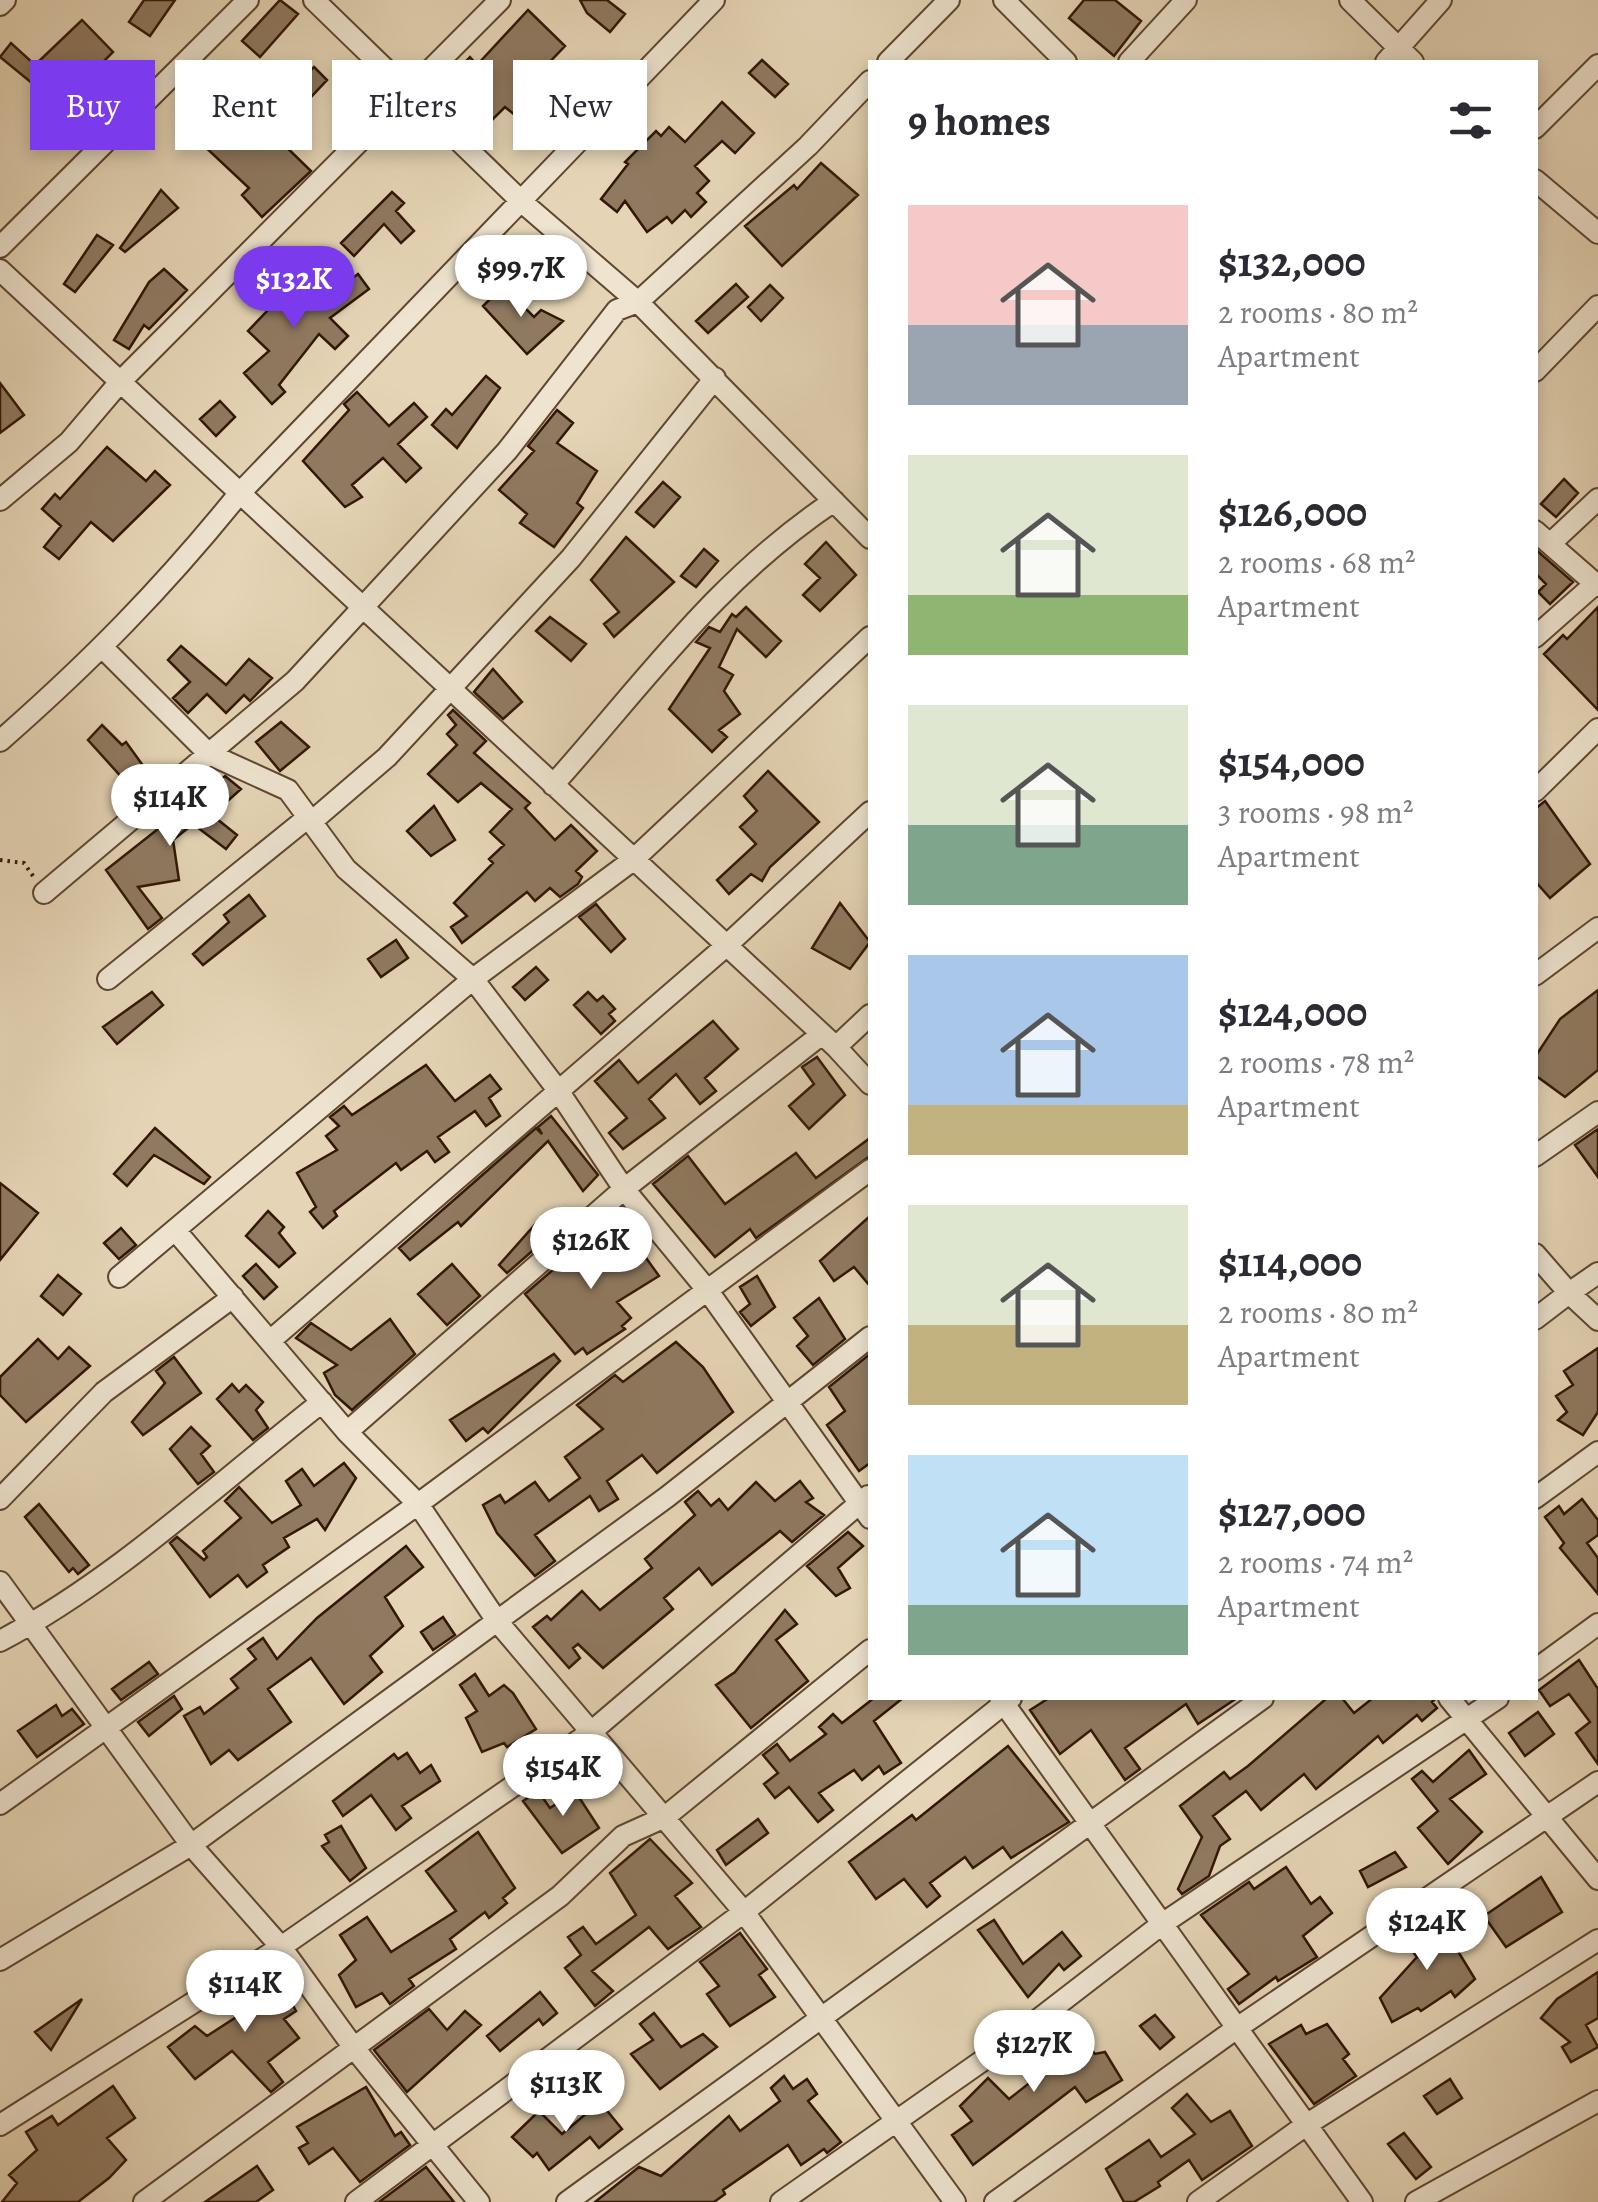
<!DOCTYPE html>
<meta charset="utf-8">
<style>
:root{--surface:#fff;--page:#f2f2f3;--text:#2b2b33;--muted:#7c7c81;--accent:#7c3aed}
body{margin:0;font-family:Alegreya,serif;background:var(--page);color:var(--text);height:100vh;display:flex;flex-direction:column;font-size:38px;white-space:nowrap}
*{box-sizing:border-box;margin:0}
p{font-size:32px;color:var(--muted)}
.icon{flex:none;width:55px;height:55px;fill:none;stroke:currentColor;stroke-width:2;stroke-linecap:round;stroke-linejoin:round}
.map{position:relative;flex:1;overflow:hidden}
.side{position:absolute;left:868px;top:60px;width:670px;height:1640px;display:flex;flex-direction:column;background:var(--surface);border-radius:0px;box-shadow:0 5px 15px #0003}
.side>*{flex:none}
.hud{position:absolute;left:30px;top:60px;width:688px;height:90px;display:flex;gap:20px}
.price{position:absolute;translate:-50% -85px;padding:0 22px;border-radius:35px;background:#fff;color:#222;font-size:32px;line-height:65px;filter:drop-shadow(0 2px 5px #0008)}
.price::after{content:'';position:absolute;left:50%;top:60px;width:30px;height:22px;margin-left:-15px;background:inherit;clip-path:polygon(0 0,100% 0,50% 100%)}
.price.active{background:var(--accent);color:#fff}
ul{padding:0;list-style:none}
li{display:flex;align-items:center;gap:30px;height:250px;padding:0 40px}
li span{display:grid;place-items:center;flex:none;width:280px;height:200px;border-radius:0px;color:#555}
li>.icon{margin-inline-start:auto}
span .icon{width:120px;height:120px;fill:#fffc;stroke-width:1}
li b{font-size:42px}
h2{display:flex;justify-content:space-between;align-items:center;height:120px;padding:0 40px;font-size:42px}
.chip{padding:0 35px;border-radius:0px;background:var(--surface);box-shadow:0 5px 15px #0003;font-size:35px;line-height:90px}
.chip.active{background:var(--accent);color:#fff}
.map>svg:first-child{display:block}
.building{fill:#8f7a61;stroke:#311704;stroke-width:2.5}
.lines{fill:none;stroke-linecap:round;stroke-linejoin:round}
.minor-casing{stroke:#5e4630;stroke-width:24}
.path{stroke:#311704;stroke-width:4;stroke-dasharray:2.5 5;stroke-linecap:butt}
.minor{stroke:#eee4d0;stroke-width:20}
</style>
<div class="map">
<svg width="1598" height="2202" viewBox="0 0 1598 2202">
<rect width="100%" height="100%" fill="#e5d5b6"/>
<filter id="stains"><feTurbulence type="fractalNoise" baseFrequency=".002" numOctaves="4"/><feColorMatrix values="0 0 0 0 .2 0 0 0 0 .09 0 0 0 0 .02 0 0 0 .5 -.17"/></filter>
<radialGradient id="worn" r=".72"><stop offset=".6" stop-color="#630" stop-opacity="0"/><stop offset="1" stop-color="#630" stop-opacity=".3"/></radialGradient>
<path class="building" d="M144,0H175L150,36L129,22Z
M280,0L298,14L260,57L242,41Z
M580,0H607L625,14L610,32L587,13Z
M1084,0H1115L1141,21L1114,56L1069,18Z
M528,10L565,46L520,93L550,118L537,133L505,107L492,120L459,89L464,84L454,74L470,57L477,65Z
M82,20L113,52L60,106L0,57L11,43L35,65Z
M762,60L788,84L775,97L749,73Z
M314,67L327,80L298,111L304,120L277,138L311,171L262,217L242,195L249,188L202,144L244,98L255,104L275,83L287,95Z
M722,102L754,133L735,153L722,141L695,166L709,181L697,193L706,202L691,217L685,210L672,223L667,217L647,232L625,201L617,212L601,199L628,164L625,162L656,131L661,136L669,127L685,142Z
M821,163L858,195L782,266L745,226L794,185L797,189Z
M161,190L178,208L125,252L120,248Z
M392,192L404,203L396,211L414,231L401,243L384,224L354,256L341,243Z
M97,235L113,245L75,292L64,284Z
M164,269L187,290L149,329L144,325L129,349L114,340L149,282Z
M358,274L369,289L330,318L348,336L335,349L319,334L279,385L285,392L272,404L244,373L269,351L248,331L267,311L247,290L260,278L286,304L295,295L312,308L325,293L329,296Z
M736,284L748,297L708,333L696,321Z
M770,285L783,298L761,321L748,307Z
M503,286L534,317L541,310L563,321L527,354L483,306Z
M486,376L500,388L457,448L432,425L446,409L452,415Z
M0,383L24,415L0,433Z
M357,392L389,426L414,403L427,417L398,444L421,468L406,482L383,458L352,485L362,497L345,507L303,461L349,410L344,404Z
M220,401L235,417L216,436L200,419Z
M557,410L573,423L557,443L597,471L577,503L583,508L554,547L520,523L527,514L499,490L534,451L528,446Z
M107,447L146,481L155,471L170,485L113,541L91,522L59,559L44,547L61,526L42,509L55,494L60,499Z
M1564,479L1578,493L1556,517L1541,504Z
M663,482L680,497L654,527L636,512Z
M626,537L674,582L614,637L604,624L619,612L591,580Z
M826,542L856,575L820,611L803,595L820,578L805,564Z
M704,549L718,561L696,587L681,576Z
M1535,549L1573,582L1550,604L1538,592L1546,584L1535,573Z
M746,607L781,641L766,657L737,629L719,667L733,675L724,691L740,714L719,730L727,737L712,752L669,709L710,648L696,642L709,627L720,632L732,614L736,617Z
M1598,607V710L1544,654L1563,635L1567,639Z
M550,617L586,644L571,661L536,631Z
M181,646L226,685L249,659L272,678L250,701L244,695L226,713L207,694L188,713L173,698L190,682L168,660Z
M493,669L522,702L503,719L474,692Z
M453,710L486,741L474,753L530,803L525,808L555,840L571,825L597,851L576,871L582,877L578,884L560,897L550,888L535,901L527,892L462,943L451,927L467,916L454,903L493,863L489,859L504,845L490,832L512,809L481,783L458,802L428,774L457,745L447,734L456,725L448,715Z
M281,722L309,747L280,771L256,742Z
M102,725L122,745L126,742L144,767L125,781L88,740Z
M768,771L819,822L770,867L762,881L751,874L729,894L717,880L756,844L740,827L757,811L744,796Z
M225,776L241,789L212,815L237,835L226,849L193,824L173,840L179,880L138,887L162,918L148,929L106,870Z
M1545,801L1590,864L1550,898L1535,881V809Z
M434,806L455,840L431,856L407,831Z
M249,895L265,916L203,965L193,954L229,922L224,915Z
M840,903L870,942L850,969L812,948Z
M596,904L625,939L611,952L579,917Z
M396,940L408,958L381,977L368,959Z
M536,967L548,980L525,1000L513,987Z
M1598,990V1070L1565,1097L1535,1075V1057L1560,1019Z
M152,992L163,1005L117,1044L103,1027Z
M588,992L597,1001L603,996L615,1009L609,1014L615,1021L601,1034L574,1005Z
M713,1021L738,1049L705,1078L716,1091L700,1104L676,1074L649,1099L665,1118L623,1149L609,1133L627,1118L595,1081L619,1060L638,1083Z
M817,1057L845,1095L809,1129L789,1106L814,1084L802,1067Z
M426,1065L455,1101L490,1075L501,1089L489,1098L500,1116L486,1126L475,1111L438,1137L449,1152L435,1162L427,1151L401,1170L396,1163L334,1211L337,1216L323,1228L310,1212L316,1207L297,1173L337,1150L326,1136L339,1126L330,1117L344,1106L352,1115Z
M551,1116L598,1175L583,1191L548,1141L461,1226L458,1222L410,1260L399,1248L536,1128L542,1134L538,1127Z
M155,1128L210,1177L204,1184L154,1155L127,1186L114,1174Z
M1598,1129V1177L1575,1145Z
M870,1138V1156L756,1238L750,1229L715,1257L653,1184L688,1156L725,1204L796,1153L816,1178Z
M0,1183L38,1213L0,1260Z
M268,1211L284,1227L279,1233L295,1253L279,1267L246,1236Z
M870,1216V1286L854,1267L834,1281L820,1261Z
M539,1220L554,1232L507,1273L499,1265Z
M121,1228L136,1245L119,1259L104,1243Z
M610,1230L630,1254L639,1248L659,1276L617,1302L631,1318L622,1326L625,1329L587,1354L583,1348L575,1354L525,1294L592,1236L596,1242Z
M256,1264L277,1287L264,1299L243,1276Z
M452,1264L480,1296L447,1325L418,1294Z
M58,1275L81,1294L63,1315L41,1296Z
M757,1276L775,1307L751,1326L740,1312L750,1304L740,1287Z
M819,1298L845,1339L813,1365L797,1346L808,1336L794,1318Z
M390,1319L415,1354L352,1410L335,1395L324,1373L337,1365L296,1338L311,1323L351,1350Z
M38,1339L58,1359L69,1347L90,1366L26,1422L0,1395V1377Z
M676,1342L703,1367L733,1412L657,1473L642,1455L607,1481L618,1499L599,1511L590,1496L535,1535L555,1561L535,1576L497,1533L483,1505L500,1495L505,1503L535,1482L549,1501L580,1478L565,1457L603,1429L577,1405L615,1375L623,1382Z
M1598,1348V1412L1583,1435L1558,1420L1567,1412L1556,1396L1573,1385L1564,1371Z
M554,1354L560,1361L488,1433L483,1428L466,1441L450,1420Z
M870,1354V1463L859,1471L827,1425L845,1411L829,1387Z
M174,1357L201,1393L143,1435L132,1422L165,1383L156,1371Z
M232,1384L239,1392L246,1385L263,1402L256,1410L268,1428L253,1440L217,1399Z
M191,1427L210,1446L201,1454L214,1472L198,1484L170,1449Z
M344,1463L356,1478L325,1530L317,1519L284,1538L289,1547L263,1565L267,1572L247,1587L238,1575L210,1597L170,1543L177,1537L204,1560L207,1557L203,1551L241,1518L225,1501L239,1487L272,1523L301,1505L286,1481L302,1469L314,1486Z
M800,1481L813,1498L806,1502L824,1515L792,1542L780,1531L712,1585L699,1568L664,1598L673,1609L603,1668L578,1644L573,1648L580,1658L569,1668L533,1627L547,1616L551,1620L582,1591L600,1610L652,1568L645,1559L695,1515L685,1502L698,1491L711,1506L719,1499L728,1510L756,1482L775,1501Z
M1582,1499L1598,1520V1535L1587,1543L1598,1558V1594L1560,1548L1564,1543L1545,1517L1559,1506L1564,1514Z
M39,1504L89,1565L78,1574L73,1568L69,1572L25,1517Z
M848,1532L863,1546L838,1568L850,1588L836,1596L807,1566Z
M406,1546L423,1567L385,1597L403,1626L370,1656L382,1672L344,1704L311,1658L268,1689L291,1722L238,1760L229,1750L211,1764L184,1716L200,1707L204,1714L238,1688L231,1679L256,1659L248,1649L263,1638L277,1659L317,1618Z
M785,1610L797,1624L776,1640L808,1681L751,1728L716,1685L735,1672Z
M443,1617L455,1635L433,1650L421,1632Z
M1579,1660L1598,1689V1764L1576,1733L1590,1722L1569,1694L1550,1706L1539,1690Z
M149,1662L158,1674L121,1700L112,1689Z
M475,1674L489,1696L504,1685L513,1693L536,1729L507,1747L504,1743L482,1752L466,1718L477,1711L460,1685Z
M174,1696L182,1709L149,1736L138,1722Z
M874,1698H903L874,1721L901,1763L884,1774L879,1766L862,1780L854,1770L819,1793L833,1810L818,1822L789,1787L775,1798L764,1784L778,1773L763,1755L777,1744L790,1761L826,1734L819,1727L833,1714L842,1723Z
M1049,1698H1237L1198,1724L1186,1704L1125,1748L1140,1769L1125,1780L1091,1730L1060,1754L1030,1710Z
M1327,1698H1342L1354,1713L1373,1698H1436L1432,1702L1437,1708L1422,1721L1417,1715L1383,1743L1378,1736L1316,1789L1304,1774L1261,1810L1246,1791L1213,1816L1230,1839L1220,1846L1209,1876L1182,1894L1178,1889L1202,1837L1180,1806L1224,1772L1230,1779L1248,1766Z
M56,1705L62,1716L72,1709L84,1724L37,1757L18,1731Z
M1538,1712L1554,1734L1525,1756L1509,1733Z
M1008,1746L1069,1822L1011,1858L1003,1847L973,1868L965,1857L930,1883L940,1896L927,1907L904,1879L876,1899L849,1862L912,1815L916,1820Z
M1469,1750L1486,1774L1450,1799L1482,1832L1448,1864L1418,1828L1438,1811L1412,1779L1422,1771L1433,1782Z
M407,1753L420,1773L431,1765L440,1781L402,1806L411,1818L396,1830L371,1795L343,1816L333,1801L394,1754L398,1759Z
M595,1757L614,1783L598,1794L580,1768Z
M538,1791L550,1808L575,1791L599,1828L562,1853L523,1801Z
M758,1819L768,1833L726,1865L717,1850Z
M341,1826L366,1868L350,1881L322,1846L329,1842L325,1835Z
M478,1832L515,1888L503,1898L507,1903L489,1918L485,1912L450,1939L456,1949L409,1979L414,1986L390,2004L382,1993L356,2007L339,1975L356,1960L340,1935L367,1917L391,1952L456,1911L426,1871Z
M650,1839L692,1883L675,1896L701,1927L668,1949L649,1927L592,1971L613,1991L595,2006L565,1968L581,1955L568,1937L583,1927L596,1944L636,1915L610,1873Z
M1395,1852L1406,1867L1368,1887L1360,1871Z
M1286,1867L1311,1904L1320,1897L1332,1913L1303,1936L1317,1957L1278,1981L1276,1977L1239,2004L1228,1989L1249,1974L1201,1915L1249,1882L1254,1889Z
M1541,1877L1562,1912L1506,1947L1484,1916Z
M994,1920L1023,1964L1062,1932L1081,1956L1064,1970L1059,1964L1028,1997L978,1930Z
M1440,1922L1475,1979L1455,1997L1451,1991L1421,2011L1418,2008L1392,2022L1380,1998L1417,1957L1399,1934L1411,1926L1421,1936Z
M740,1933L767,1969L759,1975L775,1997L730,2026L707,1994L719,1986L700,1962Z
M273,1968L296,2011L284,2019L299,2038L268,2062L283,2082L271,2092L232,2051L195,2079L168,2047L195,2026L207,2036L258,2003L248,1989Z
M1598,1972V2018L1586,2025L1598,2047L1571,2062L1562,2047L1570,2042L1541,2018L1557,1999Z
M540,1992L557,2013L543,2025L539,2019L500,2051L487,2036Z
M82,1999L51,2050L35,2032Z
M429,2009L447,2030L465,2011L481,2025L407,2092L374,2050Z
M654,2013L681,2047L703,2034L717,2047L660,2089L631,2054L653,2040L640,2024Z
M1155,2015L1174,2037L1160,2049L1140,2026Z
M1327,2024L1349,2054L1343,2059L1356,2076L1314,2104L1269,2044L1301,2025L1306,2034Z
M1072,2026L1095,2054L1105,2052L1122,2080L1086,2102L1075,2087L973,2165L952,2135L972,2121L960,2106L988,2078L1009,2099L1050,2067L1042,2054Z
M784,2076L793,2089L807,2079L817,2094L808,2101L841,2142L827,2153L824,2149L801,2165L788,2145L723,2190L725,2194L714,2202H595L639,2167L661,2176L729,2116L740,2131L780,2101L771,2088Z
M1450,2079L1462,2098L1437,2114L1424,2096Z
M113,2086L135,2118L107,2138L126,2160L109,2178L78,2202H2L17,2183L9,2175L37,2150L26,2132L52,2116L58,2125Z
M366,2087L395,2136L401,2132L410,2145L360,2182L333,2148L309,2164L299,2148L308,2143L297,2127Z
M1187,2094L1211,2122L1230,2111L1252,2146L1202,2180L1189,2160L1158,2182L1160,2186L1134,2202H1124L1106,2169L1149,2140L1161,2157L1195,2134L1172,2108Z
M600,2102L622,2129L599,2148L590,2137L549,2170L537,2153L533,2157L512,2137L539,2111L562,2134Z
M1404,2133L1431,2167L1416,2179L1388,2144Z
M257,2166L273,2190L256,2202H205Z
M426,2167L454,2202H379Z"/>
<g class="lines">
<g class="minor-casing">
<path id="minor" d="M314,0L522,202L638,302L870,538
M1004,0L1066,62
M1350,0L1413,62
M0,5L5,0
M888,62L949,0
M1129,62L1186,0
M1386,62L1441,0
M1535,128L1598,65
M1535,180L1598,233
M0,247L248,0
M0,270L836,1047L870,1084
M1535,371L1598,306
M0,500L69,442L120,382L500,0
M1535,531L1598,586
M1550,544L1598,499
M1535,637L1595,584
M104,649L209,754L288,790L346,869L473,979L557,1089L624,1189L708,1291L870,1518
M0,741C91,661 162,589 238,495L714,0
M553,785C646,681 716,580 834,501
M1535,791L1598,729
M44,893L295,681L507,451L617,310L638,302L808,146L870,81
M1535,975L1598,928
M108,979L301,823L317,817L387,757L571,558L715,378
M836,1047L870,1015
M1535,1156L1598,1112
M175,1230L347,1432L418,1504L497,1621L667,1497L870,1337
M1535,1254L1569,1293L1598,1273
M119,1277L473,979L633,860L870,637
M1535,1319L1569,1293L1598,1320
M271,1340L726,946L870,812
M347,1432L624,1189L822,1034
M1535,1498L1598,1452
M0,1499L104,1392L233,1297
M0,1582L191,1845L497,1621L744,1912L955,2202
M0,1641C117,1579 218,1483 322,1402
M1535,1670L1598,1624
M1000,1698L1362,2202
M1449,1698L1598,1879
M0,1804L418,1504L870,1170
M0,1960L191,1845L281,1947L354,2048L479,2202
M0,2125L281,1947L591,1732L868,1496
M144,2202L560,1896L623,1836L665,1817L870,1650
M356,2202L744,1912L1011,1698
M567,2202L1263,1698
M781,2202L1009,2042L1162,1924L1498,1698
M995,2202L1237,2028L1598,1782
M1198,2202L1306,2125L1598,1940
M1416,2202L1598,2101"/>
</g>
<path class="path" d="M0,860L24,863L33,876"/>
<use href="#minor" class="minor"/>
</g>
<rect width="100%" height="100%" filter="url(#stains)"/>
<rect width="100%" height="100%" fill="url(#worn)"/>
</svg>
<b class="price" style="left:521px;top:320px">$99.7K</b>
<b class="price active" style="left:294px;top:331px">$132K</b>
<b class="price" style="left:170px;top:849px">$114K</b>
<b class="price" style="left:591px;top:1292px">$126K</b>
<b class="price" style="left:563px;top:1819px">$154K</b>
<b class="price" style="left:1427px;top:1973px">$124K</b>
<b class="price" style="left:245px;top:2035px">$114K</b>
<b class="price" style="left:1034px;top:2095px">$127K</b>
<b class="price" style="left:566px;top:2135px">$113K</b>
<div class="hud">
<a class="chip active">Buy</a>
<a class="chip">Rent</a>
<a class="chip">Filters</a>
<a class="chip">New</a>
</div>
<section class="side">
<h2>9 homes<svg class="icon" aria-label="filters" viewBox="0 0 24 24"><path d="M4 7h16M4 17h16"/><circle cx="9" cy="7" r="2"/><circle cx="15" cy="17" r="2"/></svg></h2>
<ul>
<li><span style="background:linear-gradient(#f6c9c9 60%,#9aa5b1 0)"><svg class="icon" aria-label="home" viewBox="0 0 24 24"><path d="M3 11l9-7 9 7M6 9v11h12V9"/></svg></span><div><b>$132,000</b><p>2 rooms · 80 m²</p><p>Apartment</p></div></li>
<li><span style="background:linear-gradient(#dfe7d0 70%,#8fb573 0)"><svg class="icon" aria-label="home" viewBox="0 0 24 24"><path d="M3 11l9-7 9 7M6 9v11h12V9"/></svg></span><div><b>$126,000</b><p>2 rooms · 68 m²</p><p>Apartment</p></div></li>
<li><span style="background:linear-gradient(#dfe7d0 60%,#7fa58c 0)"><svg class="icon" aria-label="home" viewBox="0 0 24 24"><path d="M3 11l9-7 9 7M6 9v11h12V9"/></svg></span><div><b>$154,000</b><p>3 rooms · 98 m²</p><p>Apartment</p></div></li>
<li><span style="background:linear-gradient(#a9c7e8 75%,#c2b280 0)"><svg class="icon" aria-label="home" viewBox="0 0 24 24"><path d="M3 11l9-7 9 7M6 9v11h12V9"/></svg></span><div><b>$124,000</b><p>2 rooms · 78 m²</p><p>Apartment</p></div></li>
<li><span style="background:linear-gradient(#dfe7d0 60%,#c2b280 0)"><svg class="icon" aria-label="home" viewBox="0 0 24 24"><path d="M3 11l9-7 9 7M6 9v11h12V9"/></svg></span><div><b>$114,000</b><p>2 rooms · 80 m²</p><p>Apartment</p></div></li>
<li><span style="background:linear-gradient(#bfe0f5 75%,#7fa58c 0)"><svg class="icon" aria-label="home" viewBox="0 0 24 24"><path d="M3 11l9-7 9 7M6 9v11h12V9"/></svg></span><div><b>$127,000</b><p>2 rooms · 74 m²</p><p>Apartment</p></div></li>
</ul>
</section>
</div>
